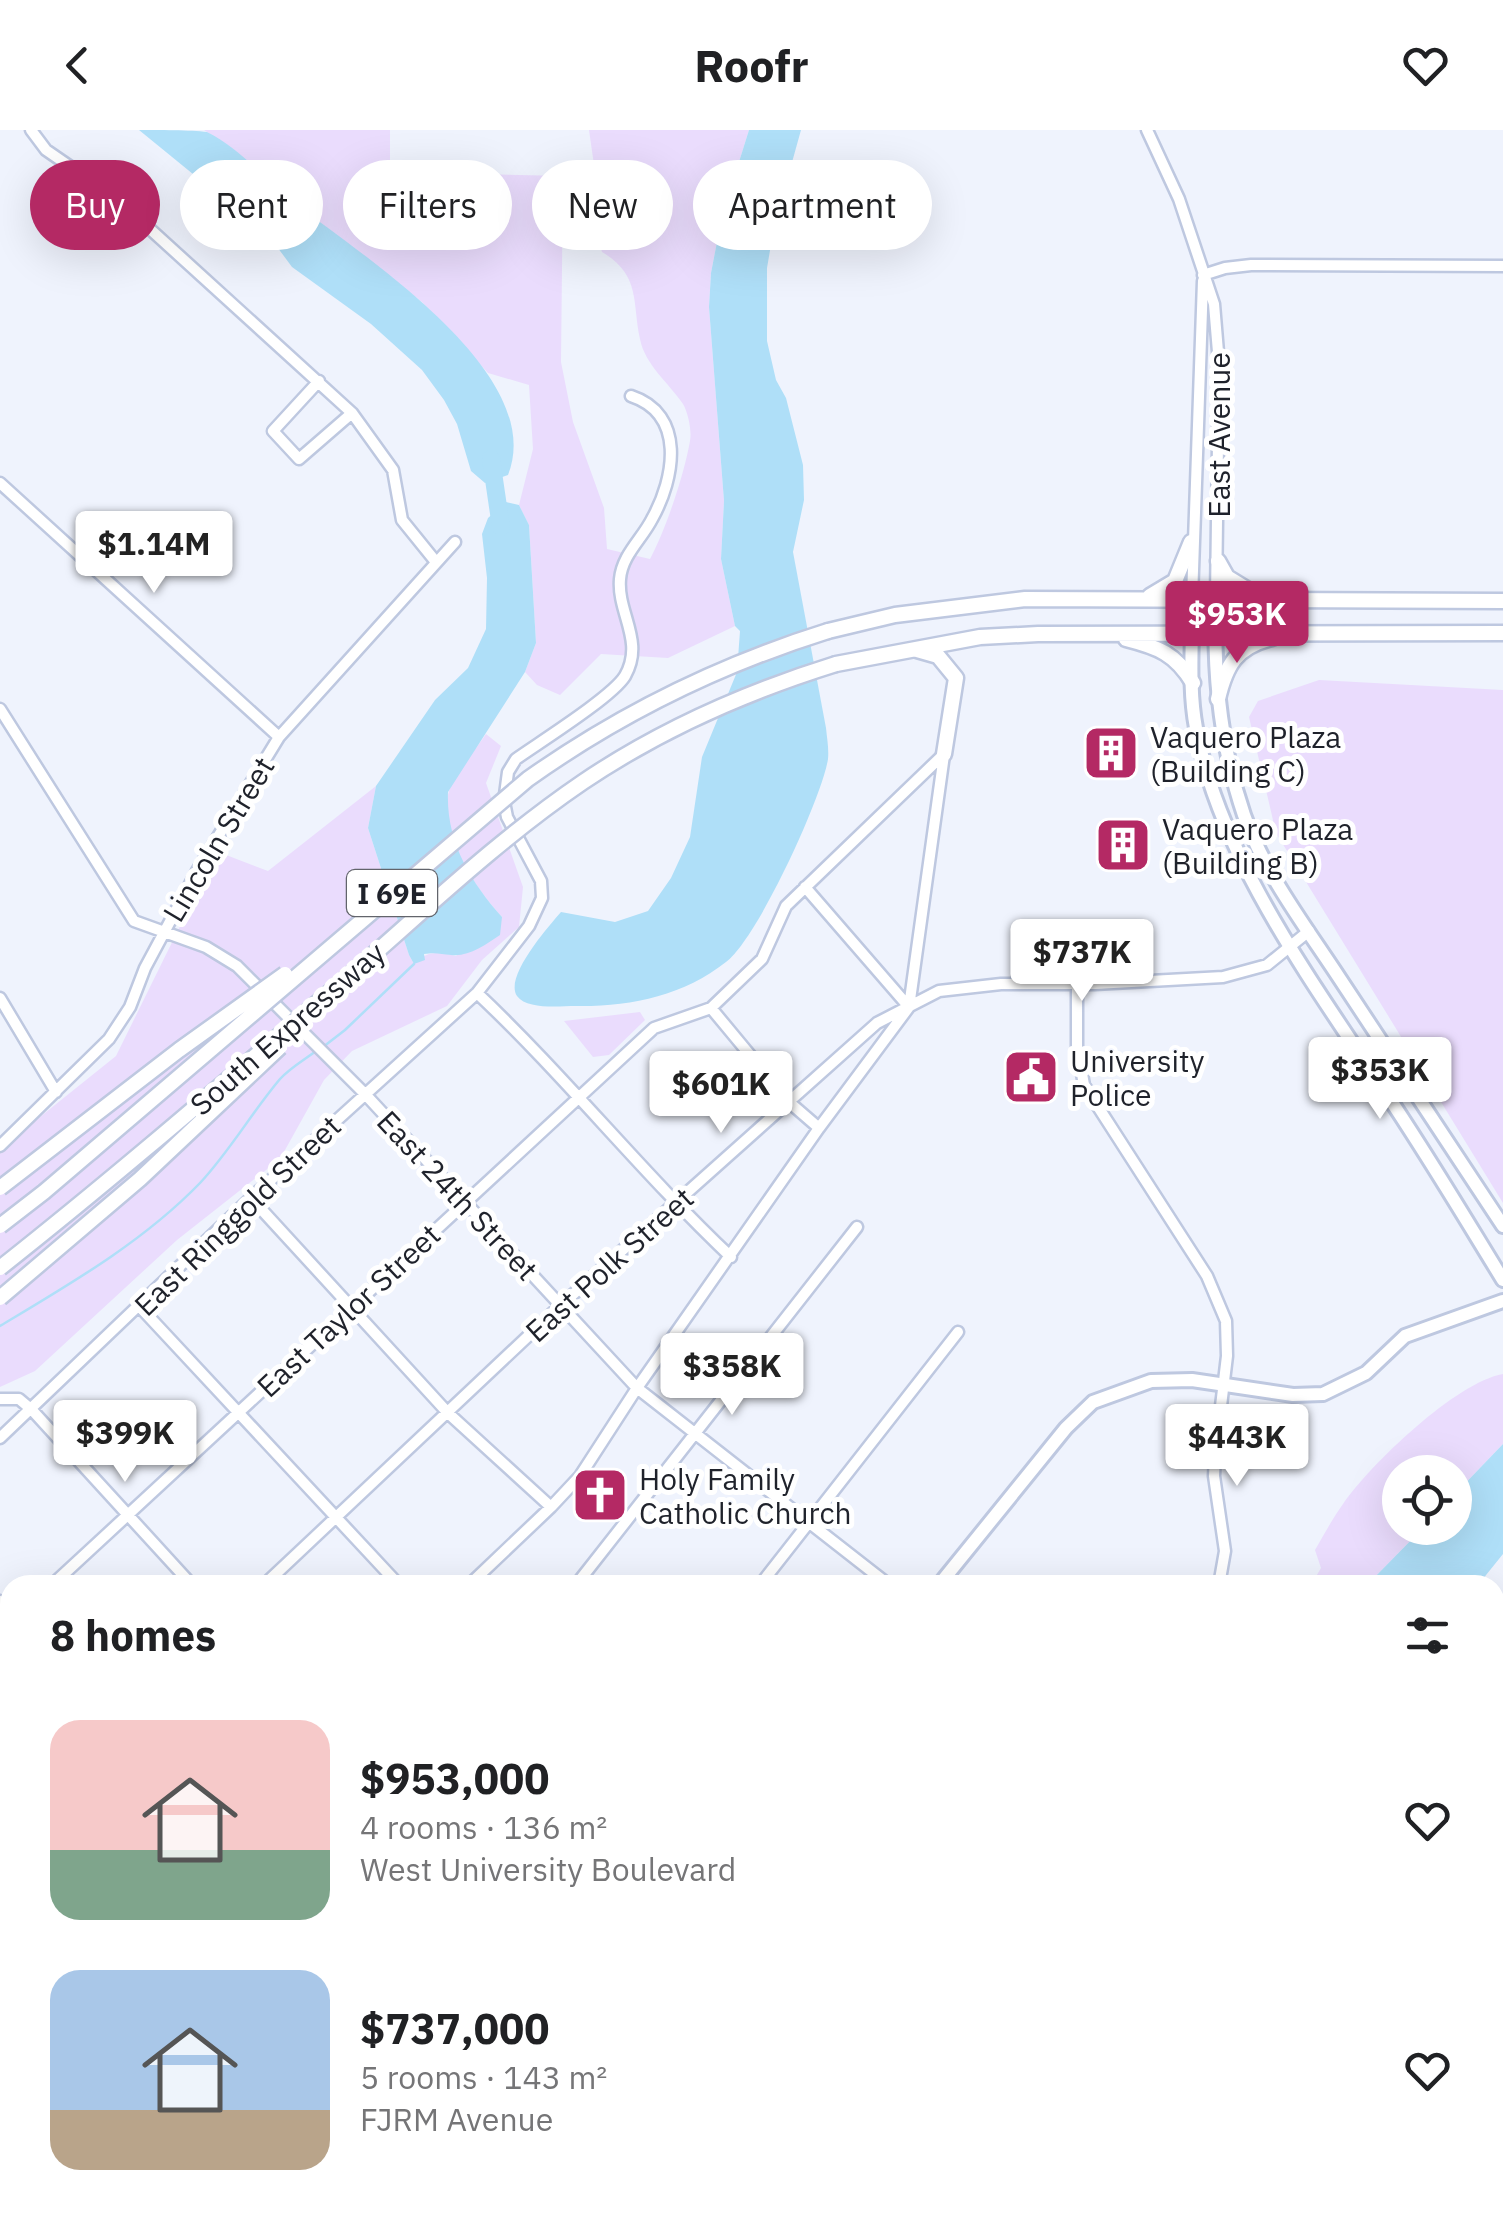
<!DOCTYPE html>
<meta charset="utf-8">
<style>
:root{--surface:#fff;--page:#f2f2f2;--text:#202124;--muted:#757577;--accent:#b42964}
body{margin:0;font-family:"IBM Plex Sans",sans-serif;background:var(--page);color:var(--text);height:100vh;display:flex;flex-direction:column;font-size:38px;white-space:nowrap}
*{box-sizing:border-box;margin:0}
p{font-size:32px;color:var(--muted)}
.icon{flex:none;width:55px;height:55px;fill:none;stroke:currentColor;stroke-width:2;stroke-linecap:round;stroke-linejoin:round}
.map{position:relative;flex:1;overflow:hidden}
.panel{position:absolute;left:0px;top:1445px;width:1505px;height:642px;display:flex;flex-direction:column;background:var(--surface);border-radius:30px 30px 0 0;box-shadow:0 10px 40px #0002}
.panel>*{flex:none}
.guide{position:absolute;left:30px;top:30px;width:1000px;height:90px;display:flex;gap:20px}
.fabs{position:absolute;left:1382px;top:1325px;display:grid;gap:20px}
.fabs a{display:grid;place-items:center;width:90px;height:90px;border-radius:50%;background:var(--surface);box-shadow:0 10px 40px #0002;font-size:50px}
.price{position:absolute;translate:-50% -85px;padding:0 22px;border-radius:10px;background:#fff;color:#222;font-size:32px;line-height:65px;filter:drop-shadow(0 2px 5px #0008)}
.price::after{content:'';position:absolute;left:50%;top:60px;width:30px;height:22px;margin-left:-15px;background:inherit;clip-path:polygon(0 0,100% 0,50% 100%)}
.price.active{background:var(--accent);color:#fff}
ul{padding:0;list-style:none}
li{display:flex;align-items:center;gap:30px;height:250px;padding:0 50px}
li span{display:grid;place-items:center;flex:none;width:280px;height:200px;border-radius:30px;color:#555}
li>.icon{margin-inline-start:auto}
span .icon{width:120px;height:120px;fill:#fffc;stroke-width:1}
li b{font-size:42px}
h2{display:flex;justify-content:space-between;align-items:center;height:120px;padding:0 50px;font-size:42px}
.pill{padding:0 35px;border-radius:45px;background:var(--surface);box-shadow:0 10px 40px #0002;font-size:35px;line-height:90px}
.pill.active{background:var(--accent);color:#fff}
header{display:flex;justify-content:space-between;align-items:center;height:130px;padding:0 50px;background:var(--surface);font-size:45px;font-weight:700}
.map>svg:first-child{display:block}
.green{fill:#eadcfd}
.water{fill:#afdff8}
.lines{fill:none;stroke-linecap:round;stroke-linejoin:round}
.stream{stroke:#afdff8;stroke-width:2.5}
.river{stroke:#afdff8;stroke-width:18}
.minor-casing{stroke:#bec8e0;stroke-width:15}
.major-casing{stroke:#bec8e0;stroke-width:18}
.highway-casing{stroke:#bec8e0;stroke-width:19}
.minor{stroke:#fff;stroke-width:10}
.major{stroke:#fff;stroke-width:12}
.highway{stroke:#fff;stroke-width:14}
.highway-bridge-casing{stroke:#bec8e0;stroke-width:19;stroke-linecap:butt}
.highway-bridge{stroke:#fff;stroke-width:14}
.labels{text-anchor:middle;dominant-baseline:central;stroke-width:10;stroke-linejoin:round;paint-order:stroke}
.shield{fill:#fff;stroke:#62646b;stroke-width:2.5}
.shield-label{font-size:28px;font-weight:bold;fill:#1f222b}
.street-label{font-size:30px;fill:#1f222b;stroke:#fff}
.poi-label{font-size:30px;fill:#1f222b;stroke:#fff;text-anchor:start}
</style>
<header><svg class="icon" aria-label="back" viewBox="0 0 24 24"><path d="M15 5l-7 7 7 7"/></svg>Roofr<svg class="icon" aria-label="heart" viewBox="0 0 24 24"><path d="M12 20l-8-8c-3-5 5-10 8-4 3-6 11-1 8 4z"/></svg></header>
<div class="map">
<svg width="1503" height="2087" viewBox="0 0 1503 2087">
<rect width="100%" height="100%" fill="#eff3fd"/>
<path class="green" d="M204,0H390V42L563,46L561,232L573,292L604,378L607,419L650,429C666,399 684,345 690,311C692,301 688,282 683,274C669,253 645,235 640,209C632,172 641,145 602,122L590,73L595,42L589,0H749L722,86L711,143L709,177L724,371L721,429L735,496L668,528L601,524L560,565L537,555L525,542L536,513L529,395L519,375L533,319L529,255L488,243L422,172L276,58L233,19Z
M1319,550L1503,560V1073L1276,703L1249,587L1258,571Z
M486,604L501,616L486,653L523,757L519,797L482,830L447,876L352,921L324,950L280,1029L177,1110L35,1241L0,1257V1019L116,926L185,786L221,723L268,741L376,656L368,698L409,825L414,834C428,820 437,822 456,826L502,787C476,758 440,708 448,665C452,645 475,621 486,604Z
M640,882L645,890L609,925L593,927L564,891Z
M1503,1244V1314L1455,1364V1342H1400V1398H1423L1367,1455H1311L1321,1438L1315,1420C1324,1405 1332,1389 1343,1374C1370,1335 1456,1252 1503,1244Z
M1339,2078H1467L1481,2087H1332Z"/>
<path class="water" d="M139,0C158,0 191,0 207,2C241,19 267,51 296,74C364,127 548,244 508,345L485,353L471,341L457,294L444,270L422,240L371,194L292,137L269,106Z
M749,0H801L774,97L767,138V211L776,250L786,268L803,335L804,370L793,422L826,598C827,608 829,619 828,629C822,668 757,809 726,832C683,866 629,877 575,876C560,876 527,880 517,866C504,847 548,797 561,782L615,792L648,781L671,748L690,707L702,627L737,542L740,501L735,496L721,429L724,371L709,177L711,143L722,86Z
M506,372L519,375L529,395L536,513L525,542L448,662C446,711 470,751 502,787L500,805C485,815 469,827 451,825C441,824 435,822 424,824L425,830L414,834L409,825L368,698L376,656L435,570L468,538L486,499L487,448L482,404L488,388Z
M1503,1314V1424L1478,1455H1367L1423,1398H1455V1364Z
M1155,2078H1339L1332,2087H1157Z"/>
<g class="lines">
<path class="stream" d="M323,917L345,900L414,834
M0,1196C70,1154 143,1112 200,1053C230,1021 252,982 280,949C290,938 304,930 316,921"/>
<path class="river" d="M491,329L501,397"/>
<g class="minor-casing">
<path id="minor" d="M31,0L46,20L117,69L352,283L393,340L402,390L436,432
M1147,0L1179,69L1214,174L1219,234L1216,468
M1203,145L1225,138L1251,135L1503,136
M319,251L273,301L299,329L352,283
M0,353L279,607
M1192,469L1203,151
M0,579L134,791L206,817L237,836L365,964L637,1258L889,1455
M805,757L909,877
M1077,854V916L1084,955L1207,1146L1226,1191L1227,1226L1215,1326L1214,1346L1225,1421L1219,1455
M477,863C566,947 642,1043 731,1127
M0,868L56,962
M711,878L789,972L819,998
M0,1016L109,909L130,877L145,838L197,741L279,607L455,412
M251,1068L448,1283L551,1377
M140,1177L399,1455
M0,1269H19L32,1280L192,1455
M0,1308L251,1068L477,863L529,796L542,768L541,751L507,687L504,672L508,642L516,629C540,612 612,567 625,546C645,511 617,483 620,449C622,425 642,409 652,389C675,348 686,284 631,266
M52,1455L654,898L711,878L762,829L786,776L944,624
M264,1455L560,1176L877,893L939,861L1001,854H1095L1223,847L1267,835L1309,801
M469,1455L551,1377L580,1346L637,1258L819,998L909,877L944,625
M576,1455L857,1097
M760,1455L958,1202
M0,1471L10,1482
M0,1503L10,1494
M0,1699L10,1690
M0,1704L10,1714
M0,1897L10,1888
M352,2078L361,2087
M1024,2078L1031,2087
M8,2087L18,2078
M218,2087L228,2078
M553,2087L560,2078"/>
</g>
<g class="major-casing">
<path id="major" d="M1216,468C1213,541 1220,615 1244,685C1265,744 1306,797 1340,849C1394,931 1449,1014 1503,1096
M1192,469C1193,511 1188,556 1196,598C1219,725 1311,850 1381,956C1424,1019 1463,1085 1503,1150
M939,1455L1066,1298L1093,1272L1151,1251L1192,1250L1293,1265L1323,1264L1366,1243L1405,1206L1503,1171
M0,1945L10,1956
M115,2078L120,2087
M428,2087L438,2078"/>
</g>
<g class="highway-casing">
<path id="highway" d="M1218,431L1227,447L1258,466
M1150,466L1175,451L1191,412
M828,501L895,485L1025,469L1503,471
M1126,509C1158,517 1176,524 1193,553
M917,520L938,526L956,548L944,624
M836,534L980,507L1038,504L1503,503
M1218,569C1226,535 1236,517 1272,508"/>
</g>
<use href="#minor" class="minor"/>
<use href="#major" class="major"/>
<use href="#highway" class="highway"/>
<g class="highway-bridge-casing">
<path id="highway-bridge" d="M0,1058L179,920L285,844
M0,1096L44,1062L528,649C621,583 719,535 828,501
M0,1138C119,1044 234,944 349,846C425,780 499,709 583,652C660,600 746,562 836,534
M0,1168L140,1049L280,917"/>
</g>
<use href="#highway-bridge" class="highway-bridge"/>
</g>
<defs>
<g id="building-square" transform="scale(2.875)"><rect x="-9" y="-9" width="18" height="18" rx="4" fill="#b42964" stroke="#fff"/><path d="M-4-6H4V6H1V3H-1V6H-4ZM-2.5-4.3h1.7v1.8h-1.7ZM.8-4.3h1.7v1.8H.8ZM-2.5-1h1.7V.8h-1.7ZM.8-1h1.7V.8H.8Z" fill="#fff"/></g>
<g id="civic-square" transform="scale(2.875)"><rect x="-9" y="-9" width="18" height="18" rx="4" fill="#b42964" stroke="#fff"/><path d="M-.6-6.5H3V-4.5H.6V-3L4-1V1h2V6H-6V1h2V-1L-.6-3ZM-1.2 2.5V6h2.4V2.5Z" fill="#fff"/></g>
<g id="church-square" transform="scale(2.875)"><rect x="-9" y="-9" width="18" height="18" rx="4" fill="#b42964" stroke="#fff"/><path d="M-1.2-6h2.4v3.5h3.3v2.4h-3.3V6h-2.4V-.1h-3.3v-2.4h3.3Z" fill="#fff"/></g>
</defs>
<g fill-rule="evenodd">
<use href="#building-square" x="1111" y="623"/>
<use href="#building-square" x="1123" y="715"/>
<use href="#civic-square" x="1031" y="947"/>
<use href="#church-square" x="600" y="1365"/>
</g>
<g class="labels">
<rect class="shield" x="347" y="740" width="90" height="46" rx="8"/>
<g class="shield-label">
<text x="392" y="763">I 69E</text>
</g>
<g class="street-label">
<text transform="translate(1218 305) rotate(-90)">East Avenue</text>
<text transform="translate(218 709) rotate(-59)">Lincoln Street</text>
<text transform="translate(287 898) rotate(-41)">South Expressway</text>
<text transform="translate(458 1065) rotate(47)">East 24th Street</text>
<text transform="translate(237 1085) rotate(-44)">East Ringgold Street</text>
<text transform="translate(609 1134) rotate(-42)">East Polk Street</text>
<text transform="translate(348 1180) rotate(-43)">East Taylor Street</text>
</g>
<g class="poi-label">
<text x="1150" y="606">Vaquero Plaza<tspan x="1150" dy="34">(Building C)</tspan></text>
<text x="1162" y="698">Vaquero Plaza<tspan x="1162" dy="34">(Building B)</tspan></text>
<text x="1070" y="930">University<tspan x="1070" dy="34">Police</tspan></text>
<text x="639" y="1348">Holy Family<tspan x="639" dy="34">Catholic Church</tspan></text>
</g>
</g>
</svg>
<div class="fabs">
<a><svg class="icon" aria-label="locate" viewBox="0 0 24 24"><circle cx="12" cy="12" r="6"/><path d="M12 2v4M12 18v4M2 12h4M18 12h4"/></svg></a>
</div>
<b class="price" style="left:154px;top:466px">$1.14M</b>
<b class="price active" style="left:1237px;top:536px">$953K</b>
<b class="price" style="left:1082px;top:874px">$737K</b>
<b class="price" style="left:1380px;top:992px">$353K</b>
<b class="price" style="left:721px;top:1006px">$601K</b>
<b class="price" style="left:732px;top:1288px">$358K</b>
<b class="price" style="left:125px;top:1355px">$399K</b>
<b class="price" style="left:1237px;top:1359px">$443K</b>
<div class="guide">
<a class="pill active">Buy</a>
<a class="pill">Rent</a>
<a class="pill">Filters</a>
<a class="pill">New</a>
<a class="pill">Apartment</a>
</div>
<section class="panel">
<h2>8 homes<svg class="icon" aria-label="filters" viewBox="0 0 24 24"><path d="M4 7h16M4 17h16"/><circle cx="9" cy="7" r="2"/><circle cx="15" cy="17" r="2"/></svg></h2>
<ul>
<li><span style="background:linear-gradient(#f6c9c9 65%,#7fa58c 0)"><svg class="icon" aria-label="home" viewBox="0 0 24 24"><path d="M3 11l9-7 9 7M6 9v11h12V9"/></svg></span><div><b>$953,000</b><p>4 rooms · 136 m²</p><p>West University Boulevard</p></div><svg class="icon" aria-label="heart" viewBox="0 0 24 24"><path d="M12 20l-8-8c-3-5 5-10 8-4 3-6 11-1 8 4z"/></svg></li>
<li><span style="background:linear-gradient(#a9c7e8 70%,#b9a48a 0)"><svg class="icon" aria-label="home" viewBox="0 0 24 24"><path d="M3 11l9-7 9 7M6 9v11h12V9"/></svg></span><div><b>$737,000</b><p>5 rooms · 143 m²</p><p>FJRM Avenue</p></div><svg class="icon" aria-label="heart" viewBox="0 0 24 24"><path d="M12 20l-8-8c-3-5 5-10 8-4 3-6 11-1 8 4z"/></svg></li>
</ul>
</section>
</div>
